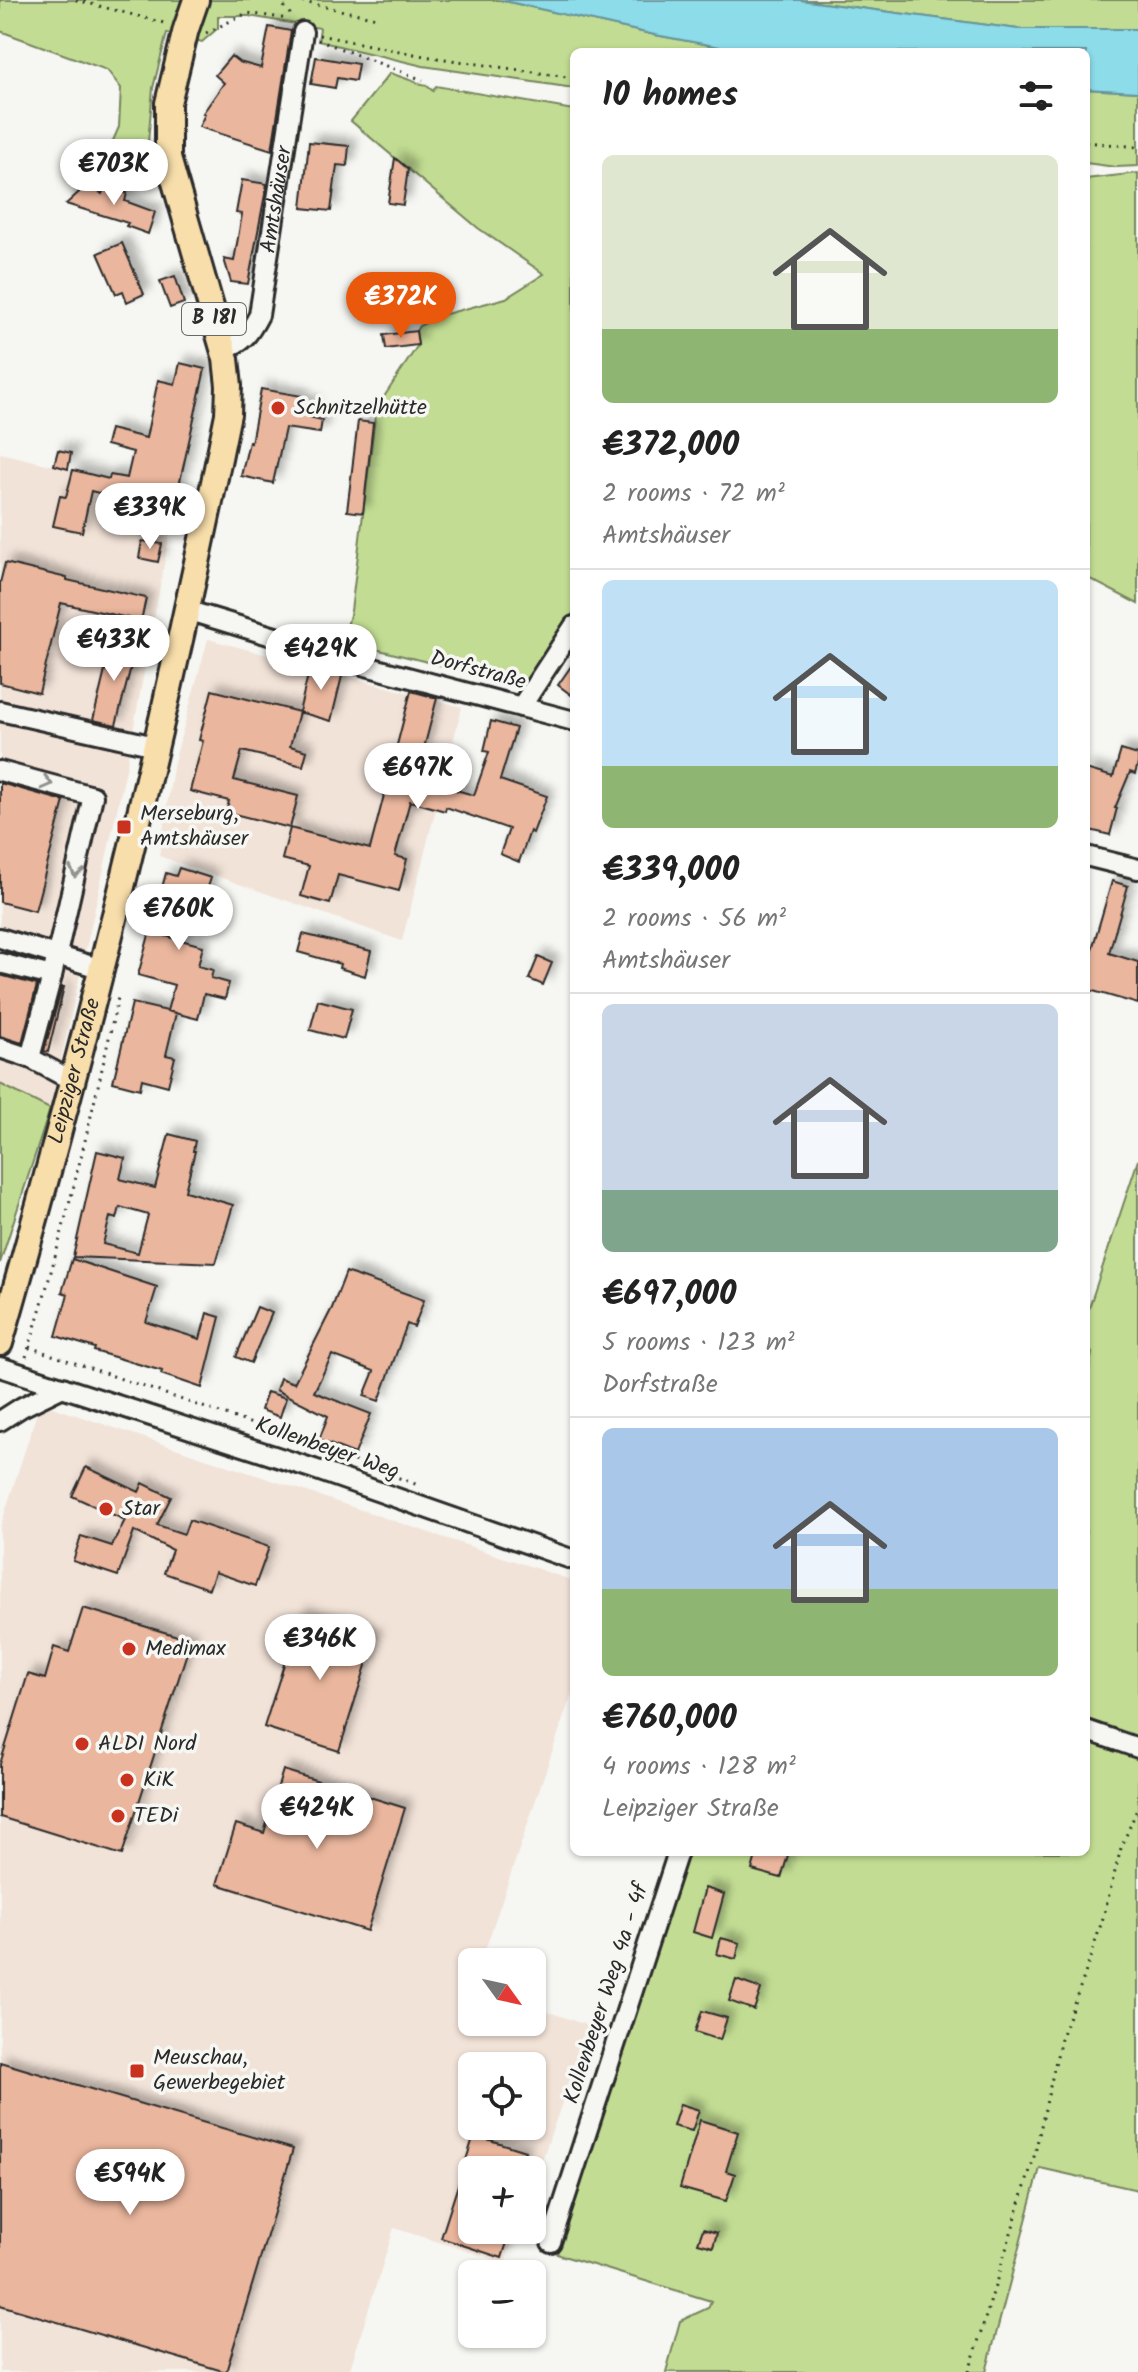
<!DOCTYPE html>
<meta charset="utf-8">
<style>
:root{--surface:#fff;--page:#f6f6f6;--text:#222;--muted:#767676;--line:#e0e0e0;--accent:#ea580c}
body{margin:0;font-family:Kalam,sans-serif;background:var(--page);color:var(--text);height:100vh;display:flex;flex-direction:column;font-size:30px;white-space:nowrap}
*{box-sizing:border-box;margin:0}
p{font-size:26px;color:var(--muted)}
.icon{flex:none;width:44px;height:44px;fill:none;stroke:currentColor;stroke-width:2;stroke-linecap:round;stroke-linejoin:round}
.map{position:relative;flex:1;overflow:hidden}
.details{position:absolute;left:570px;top:48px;width:520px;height:1808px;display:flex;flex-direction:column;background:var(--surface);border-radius:12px;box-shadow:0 2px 6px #0004}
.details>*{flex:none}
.needle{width:52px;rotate:123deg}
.controls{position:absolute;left:458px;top:1948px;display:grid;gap:16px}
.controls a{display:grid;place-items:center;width:88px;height:88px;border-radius:12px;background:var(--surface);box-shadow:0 2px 6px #0004;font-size:40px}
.price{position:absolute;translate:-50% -68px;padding:0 18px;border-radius:28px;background:#fff;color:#222;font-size:26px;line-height:52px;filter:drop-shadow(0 2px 4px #0008)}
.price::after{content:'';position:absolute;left:50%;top:48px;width:24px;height:18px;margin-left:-12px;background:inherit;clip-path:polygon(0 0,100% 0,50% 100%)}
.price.selected{background:var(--accent);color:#fff}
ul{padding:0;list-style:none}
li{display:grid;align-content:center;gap:16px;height:424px;padding:0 32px}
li+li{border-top:2px solid var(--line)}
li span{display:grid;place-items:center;height:248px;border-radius:12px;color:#555}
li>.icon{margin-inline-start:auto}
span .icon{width:144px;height:144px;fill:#fffc;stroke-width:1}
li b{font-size:34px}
h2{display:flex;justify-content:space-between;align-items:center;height:96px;padding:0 32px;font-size:34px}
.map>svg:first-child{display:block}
.built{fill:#f2e3d8;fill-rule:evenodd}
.green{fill:#c2dd93;stroke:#76845f;stroke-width:2}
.water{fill:#8ddce9;stroke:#66959d;stroke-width:2}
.building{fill:#eab69d;stroke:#2b2b2b;stroke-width:2;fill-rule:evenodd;filter:url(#shadow)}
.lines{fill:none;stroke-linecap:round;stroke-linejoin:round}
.minor-casing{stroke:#2b2b2b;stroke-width:24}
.major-casing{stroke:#2b2b2b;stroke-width:30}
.path{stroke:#2b2b2b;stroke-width:3;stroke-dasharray:2 6;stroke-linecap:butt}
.minor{stroke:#f6f6f2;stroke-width:18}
.major{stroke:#f8deab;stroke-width:24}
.oneway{stroke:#90908e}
.poi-dot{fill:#c8321e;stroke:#f6f6f2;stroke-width:3}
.labels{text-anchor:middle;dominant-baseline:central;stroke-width:7;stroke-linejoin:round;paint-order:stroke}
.shield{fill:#f6f6f2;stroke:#686867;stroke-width:2}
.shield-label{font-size:20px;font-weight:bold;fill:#2b2b2b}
.street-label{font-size:22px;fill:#2b2b2b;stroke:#f6f6f2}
.poi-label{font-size:22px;fill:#2b2b2b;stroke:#f6f6f2;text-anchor:start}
</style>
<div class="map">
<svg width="1138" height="2372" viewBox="0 0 1138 2372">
<defs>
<filter id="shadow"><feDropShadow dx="7" dy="-7" stdDeviation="4" flood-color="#0004"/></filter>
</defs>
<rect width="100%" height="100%" fill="#f6f6f2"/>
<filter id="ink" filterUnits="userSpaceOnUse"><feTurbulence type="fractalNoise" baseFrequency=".0125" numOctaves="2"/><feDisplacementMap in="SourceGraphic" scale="16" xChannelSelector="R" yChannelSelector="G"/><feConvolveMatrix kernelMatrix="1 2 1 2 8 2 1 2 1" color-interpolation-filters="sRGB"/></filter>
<g filter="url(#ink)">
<path class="built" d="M0,453L177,495L125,774L50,1109L0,1084Z
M208,639L462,707L402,941L159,856L174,762Z
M40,1403L574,1581V1687L481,1962H472V2022H532V2006L589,2026L532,2188V2170H472V2230H517L505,2263L394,2228L349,2372H0V1528ZM472,2066H532V2126H472Z"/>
<path class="green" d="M0,0H500L655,35L747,52H574V88L423,66L318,41L320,28L249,16H218V28L202,42L167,33L153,88L148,142L140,144L98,175L119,127L121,88L107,70L0,31Z
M800,0H1138V29H1018Z
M390,73L427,86L433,91L436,86L574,110V612L533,673L522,683L504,681L343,641L351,611L376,409L418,345L416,331L419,326L442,315L506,298L544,274L478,228L351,121Z
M1086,89L1138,92V166L1116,167L1086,163Z
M1138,173V604L1086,577V179Z
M0,1084L50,1109L0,1263Z
M1138,1160V2190L1040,2168L986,2372H666L680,2321L708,2308L711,2301L557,2254L686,1852H1086V1389L1092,1353L1086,1344V1317Z"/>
<path class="water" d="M500,0H800L1018,29H1138V92L1086,89V52H747L655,35Z"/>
<path class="building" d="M269,27L291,31L272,150L199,127L205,114L203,113L224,83L215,75L231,56L239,62L261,68Z
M316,57L358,64L355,81L337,78L335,88L311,84Z
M309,142L349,146L347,166L337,165L331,211L302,208Z
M395,158L408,169L403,205L388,203Z
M242,180L267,184L248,284L231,282L224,259L234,261L242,214L236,213Z
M88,184L102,194L105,186L127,193L125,201L155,212L148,234L126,226L128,223L66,204Z
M122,243L144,294L127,302L123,291L116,294L98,253Z
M175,276L184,303L170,308L160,281Z
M416,331L418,345L386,349L384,335Z
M180,363L205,369L177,495L149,488L145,505L91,491L82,532L53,526L60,496L66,497L73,470L109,479L110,475L127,478L133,452L106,445L110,429L146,438L158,380L175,384Z
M261,389L302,396L301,401L312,403L309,417L322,420L320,433L285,428L273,483L241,476L249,442L251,443Z
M358,421L373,423L363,513L347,511Z
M58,450L71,453L68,469L54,465Z
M142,541L162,544L158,562L139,558Z
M5,563L67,578V580L146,598L141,621L61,603L39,693L0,683V583Z
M112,642L136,647L116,725L93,720Z
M574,662V697L558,685Z
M311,663L343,672L331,721L299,712Z
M212,690L299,712L290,746L307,751L303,766L242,751L234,780L298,796L290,828L226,812L229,801L190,791L203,741L199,740Z
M411,691L437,698L416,779L474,795L489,752L484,751L491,721L516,728L500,780L547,796L533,833L530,831L519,862L500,854L509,829L446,807L445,811L410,801L395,856L407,859L399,891L338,875L330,904L301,896L309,866L282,859L290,828L370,849Z
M1121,750L1138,755V764L1135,774L1130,772L1115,808H1117L1110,835L1086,829V769L1113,777Z
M0,783L64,801L35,911L0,902Z
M179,868L211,878L205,896L179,888L169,917H171L166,936L203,946L198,966L213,970L211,978L229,983L225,999L204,994L198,1019L167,1011L174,985L138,975L166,873L176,876Z
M1112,881L1128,886L1109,953L1138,962V1004L1086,989V970Z
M303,934L371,951L365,976L339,968L340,964L298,952Z
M538,957L552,963L543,985L529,979Z
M0,975L37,985L22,1043L0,1036Z
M62,987H64L48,1052L44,1051Z
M318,1000L352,1009L344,1039L310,1030Z
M132,1003L176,1013L166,1055L175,1057L168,1086L142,1079L140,1089L113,1082Z
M169,1134L195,1141L193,1151H195L185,1191L233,1205L216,1263L73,1257L97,1151L125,1158L120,1179L155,1188ZM120,1207L148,1215L138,1253L103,1244L110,1217L117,1219Z
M72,1259L157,1287L146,1322L200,1339L207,1313L220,1317L202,1388L161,1374L162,1371L94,1351L95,1348L56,1336L68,1294L62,1292Z
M346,1272L424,1300L414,1327L407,1324L379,1401L364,1396L374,1371L332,1355L314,1392L371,1414L355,1454L319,1440L328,1416L276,1390L280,1378L294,1383L332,1308Z
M257,1307L272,1313L251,1363L236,1357Z
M267,1392L286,1398L280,1417L261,1410Z
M86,1467L139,1492L143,1483L171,1497L157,1525L184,1534L189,1520L269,1547L255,1586L215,1572L209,1589L164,1573L172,1550L134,1531L118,1576L73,1561L81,1536L112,1546L125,1520L72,1496Z
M83,1608L191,1640L122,1855L0,1817V1764L28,1674L45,1679L54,1647L69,1652Z
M300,1614L375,1637L339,1751L264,1727Z
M283,1770L405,1808L367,1931L217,1884L236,1824L264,1833Z
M757,1852H778L788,1855L781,1878L752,1870Z
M705,1888L724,1894L712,1938L693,1932Z
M721,1938L740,1943L736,1959L717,1954Z
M736,1980L761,1989L754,2010L729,2001Z
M702,2011L727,2018L720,2040L695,2032Z
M0,2062L293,2149L226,2372L0,2305Z
M680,2104L699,2110L692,2131L673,2126Z
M700,2120L738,2132L726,2171L735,2174L726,2201L680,2188Z
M474,2135L525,2151L518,2170H472V2230H511L502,2258L441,2238Z
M703,2229L717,2233L713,2247L698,2243Z"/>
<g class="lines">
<g class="minor-casing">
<g id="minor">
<path id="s1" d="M223,349C244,342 249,334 259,315L303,32"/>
<path d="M186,610L282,639L328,656L574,721"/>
<path d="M521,707L574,626"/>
<path d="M0,711L155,746"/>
<path d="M0,771L93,796L52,976L0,963"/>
<path d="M1086,856L1138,869"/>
<path d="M0,938L102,969"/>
<path d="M0,1048L30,1058L71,1080"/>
<path d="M30,1058L52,976"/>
<path d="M0,1367L314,1469L574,1560"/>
<path d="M0,1421L22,1407L63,1387"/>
<path d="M1086,1730L1138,1748"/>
<path d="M551,2242L678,1852"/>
</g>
</g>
<g class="major-casing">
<g id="major">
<path id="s2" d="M0,1343C88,1037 165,727 228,414L229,386L226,359L168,158V103L186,29L196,0"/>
</g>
</g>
<path class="path" d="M76,0L168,24
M279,0L290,14V19
M294,0L377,18
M206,33L247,13L289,19
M319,35L424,56L574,78
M318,40L423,80
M1086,142L1138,147
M29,1347L284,1435L418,1485
M26,1357C63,1237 92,1116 119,993
M969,2372L1034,2157L1062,2034L1084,1977L1103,1918L1121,1848L1138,1807"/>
<use href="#minor" class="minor"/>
<use href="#major" class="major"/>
</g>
<defs><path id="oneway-chevron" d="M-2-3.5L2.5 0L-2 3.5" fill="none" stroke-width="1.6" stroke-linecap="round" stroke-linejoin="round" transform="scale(2)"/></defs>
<g class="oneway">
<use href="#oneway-chevron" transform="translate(47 783) rotate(15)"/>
<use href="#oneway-chevron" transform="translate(76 872) rotate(103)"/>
</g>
</g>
<g class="poi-dot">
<circle cx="278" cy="408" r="8"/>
<rect x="116" y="819" width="16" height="16" rx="4"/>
<circle cx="106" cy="1509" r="8"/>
<circle cx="129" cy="1649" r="8"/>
<circle cx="82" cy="1744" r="8"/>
<circle cx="127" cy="1780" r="8"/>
<circle cx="118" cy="1816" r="8"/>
<rect x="129" y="2063" width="16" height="16" rx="4"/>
</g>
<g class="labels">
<rect class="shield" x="182" y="303" width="64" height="32" rx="6"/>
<g class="shield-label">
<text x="214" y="319">B 181</text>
</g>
<g class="street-label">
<text stroke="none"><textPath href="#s1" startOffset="168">Amtshäuser</textPath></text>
<text transform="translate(478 671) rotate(15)">Dorfstraße</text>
<text stroke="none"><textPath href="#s2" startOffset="282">Leipziger Straße</textPath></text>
<text transform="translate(327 1449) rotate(19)">Kollenbeyer Weg</text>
<text transform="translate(607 1994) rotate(-72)">Kollenbeyer Weg 4a - 4f</text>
</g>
<g class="poi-label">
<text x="294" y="408">Schnitzelhütte</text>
<text x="140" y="814">Merseburg,<tspan x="140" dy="25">Amtshäuser</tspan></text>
<text x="122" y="1509">Star</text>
<text x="145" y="1649">Medimax</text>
<text x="98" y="1744">ALDI Nord</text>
<text x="143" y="1780">KiK</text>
<text x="134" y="1816">TEDi</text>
<text x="153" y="2058">Meuschau,<tspan x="153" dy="25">Gewerbegebiet</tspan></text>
</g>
</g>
</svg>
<div class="controls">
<a><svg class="needle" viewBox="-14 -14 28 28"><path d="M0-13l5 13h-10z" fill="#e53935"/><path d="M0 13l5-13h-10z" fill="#767676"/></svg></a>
<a><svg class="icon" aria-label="locate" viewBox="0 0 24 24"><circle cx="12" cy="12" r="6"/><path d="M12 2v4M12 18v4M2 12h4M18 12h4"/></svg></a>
<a>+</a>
<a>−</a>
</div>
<b class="price" style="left:114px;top:207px">€703K</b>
<b class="price selected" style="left:401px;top:340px">€372K</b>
<b class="price" style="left:150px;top:551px">€339K</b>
<b class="price" style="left:114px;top:683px">€433K</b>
<b class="price" style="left:321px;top:692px">€429K</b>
<b class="price" style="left:418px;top:811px">€697K</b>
<b class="price" style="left:179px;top:952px">€760K</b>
<b class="price" style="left:320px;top:1682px">€346K</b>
<b class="price" style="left:317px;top:1851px">€424K</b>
<b class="price" style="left:130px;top:2217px">€594K</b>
<section class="details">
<h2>10 homes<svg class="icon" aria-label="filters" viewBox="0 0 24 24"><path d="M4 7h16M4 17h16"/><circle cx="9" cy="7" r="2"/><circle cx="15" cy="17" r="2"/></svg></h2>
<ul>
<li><span style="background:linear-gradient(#dfe7d0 70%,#8fb573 0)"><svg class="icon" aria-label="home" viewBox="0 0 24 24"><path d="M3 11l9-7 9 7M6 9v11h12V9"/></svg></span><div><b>€372,000</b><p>2 rooms · 72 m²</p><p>Amtshäuser</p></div></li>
<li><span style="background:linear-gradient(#bfe0f5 75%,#8fb573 0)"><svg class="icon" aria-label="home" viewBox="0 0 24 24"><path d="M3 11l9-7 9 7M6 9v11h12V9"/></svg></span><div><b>€339,000</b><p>2 rooms · 56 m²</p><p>Amtshäuser</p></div></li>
<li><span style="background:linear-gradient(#c9d6e8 75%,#7fa58c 0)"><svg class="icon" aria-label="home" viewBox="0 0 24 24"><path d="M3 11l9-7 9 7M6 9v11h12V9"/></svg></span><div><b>€697,000</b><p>5 rooms · 123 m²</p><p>Dorfstraße</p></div></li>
<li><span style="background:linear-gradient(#a9c7e8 65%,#8fb573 0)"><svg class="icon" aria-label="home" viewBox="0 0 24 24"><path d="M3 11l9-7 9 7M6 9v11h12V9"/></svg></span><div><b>€760,000</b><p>4 rooms · 128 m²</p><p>Leipziger Straße</p></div></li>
</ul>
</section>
</div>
